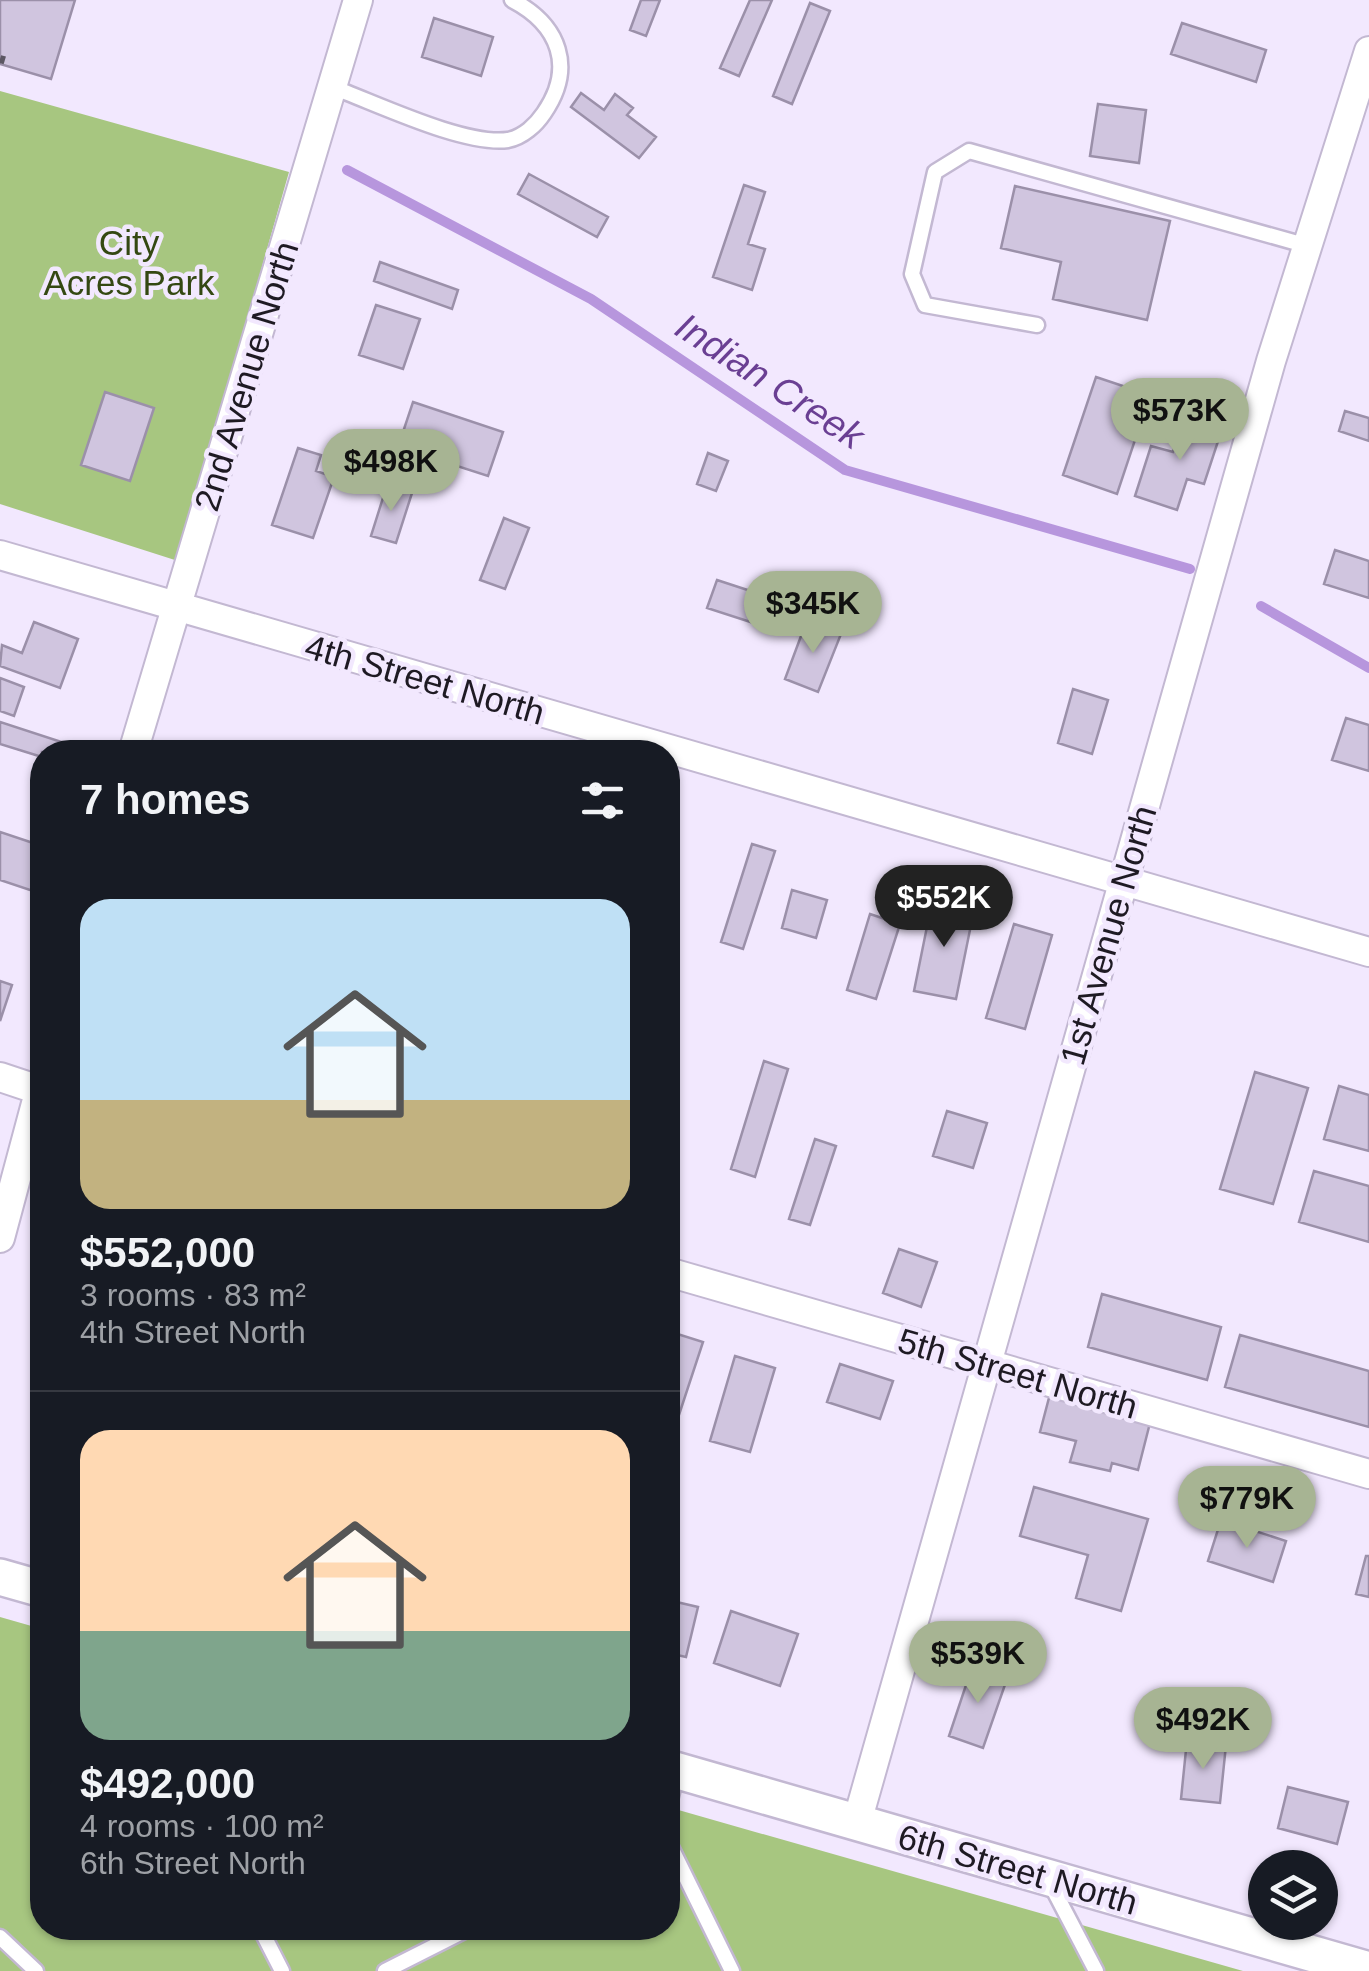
<!DOCTYPE html>
<meta charset="utf-8">
<style>
:root{--surface:#171b24;--page:#242831;--text:#f1f3f6;--muted:#9ea1a6;--line:#363941;--accent:#a7b493}
body{margin:0;font-family:Arial,sans-serif;background:var(--page);color:var(--text);height:100vh;display:flex;flex-direction:column;font-size:38px;white-space:nowrap}
*{box-sizing:border-box;margin:0}
p{font-size:32px;color:var(--muted)}
.icon{flex:none;width:55px;height:55px;fill:none;stroke:currentColor;stroke-width:2;stroke-linecap:round;stroke-linejoin:round}
.map{position:relative;flex:1;overflow:hidden}
.panel{position:absolute;left:30px;top:740px;width:650px;height:1200px;display:flex;flex-direction:column;background:var(--surface);border-radius:40px;box-shadow:0 2px 8px #0004}
.panel>*{flex:none}
.buttons{position:absolute;left:1248px;top:1850px;display:grid;gap:20px}
.buttons a{display:grid;place-items:center;width:90px;height:90px;border-radius:50%;background:var(--surface);box-shadow:0 2px 8px #0004;font-size:50px}
.price{position:absolute;translate:-50% -85px;padding:0 22px;border-radius:35px;background:var(--accent);color:#111;font-size:32px;line-height:65px;filter:drop-shadow(0 2px 5px #0008)}
.price::after{content:'';position:absolute;left:50%;top:60px;width:30px;height:22px;margin-left:-15px;background:inherit;clip-path:polygon(0 0,100% 0,50% 100%)}
.price.current{background:#222;color:#fff}
ul{padding:0;list-style:none}
li{display:grid;align-content:center;gap:20px;height:530px;padding:0 50px}
li+li{border-top:2px solid var(--line)}
li span{display:grid;place-items:center;height:310px;border-radius:30px;color:#555}
li>.icon{margin-inline-start:auto}
span .icon{width:180px;height:180px;fill:#fffc;stroke-width:1}
li b{font-size:42px}
h2{display:flex;justify-content:space-between;align-items:center;height:120px;padding:0 50px;font-size:42px}
.map>svg:first-child{display:block}
.green{fill:#a7c680}
.lines{fill:none;stroke-linecap:round;stroke-linejoin:round}
.stream{stroke:#b796dd;stroke-width:10}
.building{fill:#d0c5df;stroke:#9b90a9;stroke-width:2.5}
.service-casing{stroke:#c3b8d2;stroke-width:19}
.minor-casing{stroke:#c3b8d2;stroke-width:32}
.tertiary-casing{stroke:#c3b8d2;stroke-width:40}
.service{stroke:#fff;stroke-width:14}
.minor{stroke:#fff;stroke-width:28}
.tertiary{stroke:#fff;stroke-width:35}
.rail{stroke:#5c5763;stroke-width:8;stroke-dasharray:5 10;stroke-linecap:butt}
.labels{text-anchor:middle;dominant-baseline:central;stroke-width:9;stroke-linejoin:round;paint-order:stroke}
.park-label{font-size:35px;fill:#344812;stroke:#f2e8fe}
.street-label{font-size:35px;fill:#1e1a23;stroke:#f2e8fe}
.water-label{font-size:38px;font-style:italic;fill:#6a3f93;stroke:#f2e8fe}
</style>
<div class="map">
<svg width="1369" height="1971" viewBox="0 0 1369 1971">
<rect width="100%" height="100%" fill="#f2e8fe"/>
<path class="green" d="M0,91L289,172L178,561L0,504Z
M0,1617L42,1629V1928H668V1807L1243,1971H0Z"/>
<g class="lines">
<path class="stream" d="M347,170L591,299L845,470L1190,569
M1261,606L1369,668"/>
</g>
<path class="building" d="M0,0H75L51,79L0,64Z
M641,0H660L646,36L630,30Z
M750,0H772L739,76L720,68Z
M810,3L830,11L792,104L773,96Z
M434,18L493,37L481,76L422,57Z
M1182,23L1266,50L1256,82L1171,54Z
M581,93L604,110L615,94L633,108L627,115L656,137L639,158L571,107Z
M1098,104L1146,110L1139,163L1090,156Z
M529,174L608,217L597,237L518,194Z
M744,185L765,192L748,244L765,249L752,290L713,277Z
M1015,186L1170,221L1147,320L1053,299L1061,262L1001,248Z
M380,262L458,290L452,309L374,281Z
M376,305L420,319L403,369L359,355Z
M1096,377L1150,395L1117,494L1063,475Z
M105,392L154,408L130,481L81,465Z
M413,402L503,432L488,476L398,447Z
M1345,411L1369,418V441L1339,431Z
M1185,414L1223,426L1204,484L1187,479L1177,510L1135,496L1151,446L1173,452Z
M298,448L321,455L316,471L334,477L313,538L272,525Z
M708,453L728,461L716,491L697,484Z
M387,485L412,493L396,543L371,536Z
M504,518L529,528L505,589L480,580Z
M1335,550L1369,561V598L1324,584Z
M717,580L778,600L769,628L707,608Z
M807,620L841,634L818,692L785,679Z
M34,622L78,639L60,688L0,666L2,645L22,653Z
M0,678L24,687L14,716L0,711Z
M1073,689L1108,700L1092,754L1058,743Z
M1346,718L1369,725V771L1332,760Z
M0,722L86,750L85,752H42V757L0,744Z
M213,742L251,752H210Z
M367,743L397,752H364Z
M0,832L42,846V894L0,880Z
M752,844L775,851L743,949L721,942Z
M792,890L827,900L816,938L782,928Z
M932,902L974,910L956,999L914,991Z
M870,914L900,924L876,999L847,990Z
M1014,924L1052,935L1025,1029L986,1018Z
M0,981L12,985L0,1021Z
M764,1061L788,1069L755,1177L731,1169Z
M1255,1072L1308,1088L1273,1204L1220,1189Z
M1339,1086L1369,1095V1151L1324,1139Z
M947,1111L987,1123L973,1168L933,1156Z
M815,1139L836,1146L810,1225L789,1219Z
M1314,1171L1369,1186V1242L1299,1222Z
M899,1249L937,1262L921,1307L883,1293Z
M1102,1294L1221,1327L1207,1380L1088,1347Z
M668,1331L703,1342L673,1433L668,1431Z
M1240,1335L1369,1371V1427L1225,1387Z
M735,1356L775,1368L750,1452L710,1441Z
M840,1364L893,1381L880,1419L827,1402Z
M1050,1394L1151,1419L1138,1470L1112,1463L1110,1471L1070,1462L1076,1441L1040,1432Z
M1034,1487L1148,1519L1121,1611L1076,1598L1088,1555L1020,1536Z
M1221,1520L1286,1541L1273,1582L1208,1561Z
M1366,1556H1369V1597L1356,1594Z
M668,1600L698,1607L686,1657L668,1653Z
M731,1611L798,1634L780,1686L714,1663Z
M973,1664L1008,1676L983,1748L949,1736Z
M1187,1740L1226,1745L1220,1803L1181,1799Z
M1288,1787L1348,1802L1337,1844L1278,1828Z"/>
<g class="lines">
<g class="service-casing">
<path id="service" d="M332,87C376,103 464,146 508,140C523,137 536,125 544,113C575,68 560,25 512,0
M1037,325L925,305L912,274L935,172L969,151L1308,246
M668,1808L677,1772
M668,1841L732,1971
M1050,1883L1096,1971
M260,1928L282,1971
M0,1937L36,1971
M385,1971L470,1928"/>
</g>
<g class="minor-casing">
<path id="minor" d="M0,555L1369,952
M133,752L358,0
M0,1077L42,1091
M0,1238L42,1081
M668,1272L1369,1474
M857,1822L1271,361L1369,51"/>
</g>
<g class="tertiary-casing">
<path id="tertiary" d="M0,1577L42,1589
M668,1768L1369,1970"/>
</g>
<use href="#service" class="service"/>
<use href="#minor" class="minor"/>
<use href="#tertiary" class="tertiary"/>
<path class="rail" d="M0,59L10,62"/>
</g>
<g class="labels">
<g class="park-label">
<text x="129" y="242">City<tspan x="129" dy="40">Acres Park</tspan></text>
</g>
<g class="street-label">
<text transform="translate(246 376) rotate(-73)">2nd Avenue North</text>
<text transform="translate(425 679) rotate(16)">4th Street North</text>
<text transform="translate(1108 935) rotate(-74)">1st Avenue North</text>
<text transform="translate(1018 1373) rotate(16)">5th Street North</text>
<text transform="translate(1018 1869) rotate(16)">6th Street North</text>
</g>
<g class="water-label">
<text transform="translate(770 381) rotate(33)">Indian Creek</text>
</g>
</g>
</svg>
<div class="buttons">
<a><svg class="icon" aria-label="layers" viewBox="0 0 24 24"><path d="M12 4l9 5-9 5-9-5zM3 14l9 5 9-5"/></svg></a>
</div>
<b class="price" style="left:1180px;top:463px">$573K</b>
<b class="price" style="left:391px;top:514px">$498K</b>
<b class="price" style="left:813px;top:656px">$345K</b>
<b class="price current" style="left:944px;top:950px">$552K</b>
<b class="price" style="left:1247px;top:1551px">$779K</b>
<b class="price" style="left:978px;top:1706px">$539K</b>
<b class="price" style="left:1203px;top:1772px">$492K</b>
<section class="panel">
<h2>7 homes<svg class="icon" aria-label="filters" viewBox="0 0 24 24"><path d="M4 7h16M4 17h16"/><circle cx="9" cy="7" r="2"/><circle cx="15" cy="17" r="2"/></svg></h2>
<ul>
<li><span style="background:linear-gradient(#bfe0f5 65%,#c2b280 0)"><svg class="icon" aria-label="home" viewBox="0 0 24 24"><path d="M3 11l9-7 9 7M6 9v11h12V9"/></svg></span><div><b>$552,000</b><p>3 rooms · 83 m²</p><p>4th Street North</p></div></li>
<li><span style="background:linear-gradient(#ffd9b3 65%,#7fa58c 0)"><svg class="icon" aria-label="home" viewBox="0 0 24 24"><path d="M3 11l9-7 9 7M6 9v11h12V9"/></svg></span><div><b>$492,000</b><p>4 rooms · 100 m²</p><p>6th Street North</p></div></li>
</ul>
</section>
</div>
